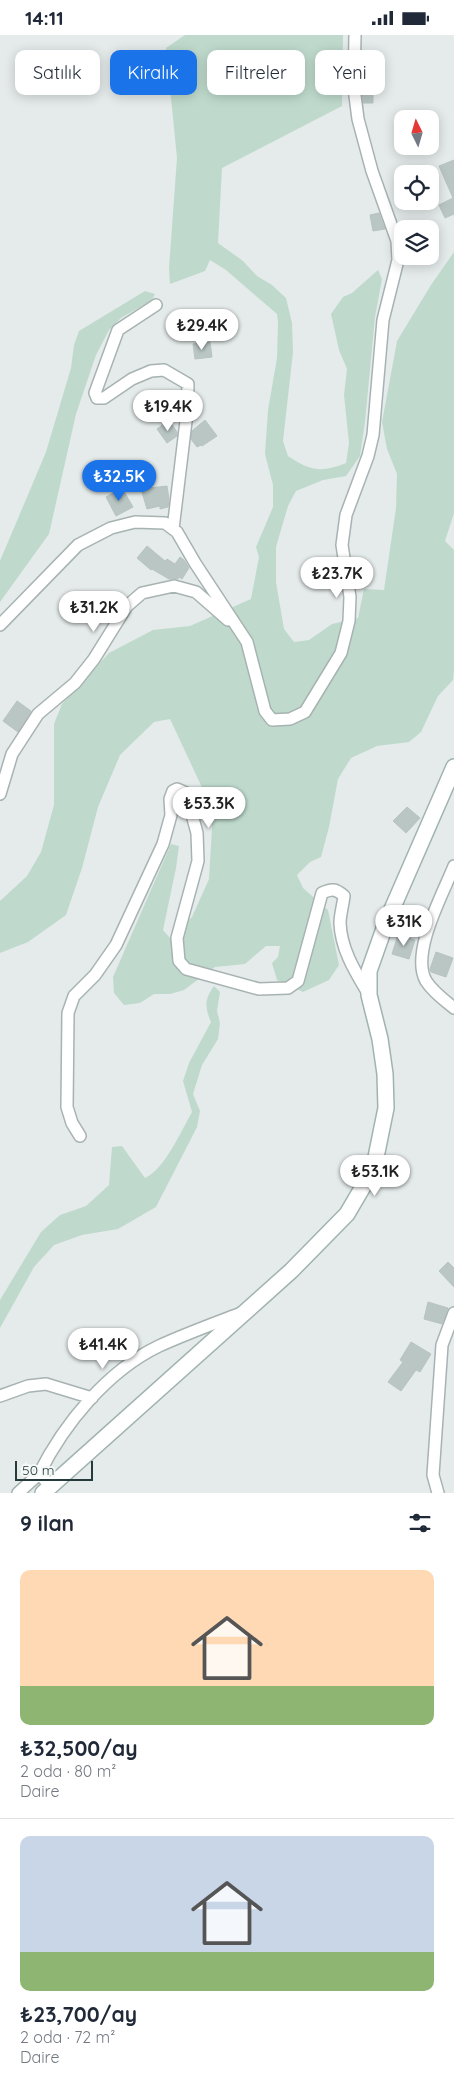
<!DOCTYPE html>
<html lang="tr">
<meta charset="utf-8">
<style>
:root{--surface:#fff;--page:#f6f6f7;--text:#1f2937;--muted:#747a83;--line:#e0e1e3;--accent:#1a73e8}
body{margin:0;font-family:Quicksand,sans-serif;background:var(--page);color:var(--text);height:100vh;display:flex;flex-direction:column;font-size:19px;white-space:nowrap}
*{box-sizing:border-box;margin:0}
p{font-size:16px;color:var(--muted)}
.icon{flex:none;width:28px;height:28px;fill:none;stroke:currentColor;stroke-width:2;stroke-linecap:round;stroke-linejoin:round}
.map{position:relative;height:1458px;overflow:hidden}
.side{display:flex;flex-direction:column;background:var(--surface);flex:1}
.side>*{flex:none}
.hud{position:absolute;left:15px;top:15px;width:425px;height:45px;display:flex;gap:10px}
.needle{width:32px;rotate:355deg}
.fabs{position:absolute;left:394px;top:75px;display:grid;gap:10px}
.fabs a{display:grid;place-items:center;width:45px;height:45px;border-radius:10px;background:var(--surface);box-shadow:0 2px 12px #0003;font-size:25px}
.scale{position:absolute;left:15px;bottom:12px;width:78px;box-sizing:border-box;padding-left:5px;border:2px solid #253b3b;border-top:0;font-size:14px;line-height:18px;white-space:nowrap;color:#253b3b;-webkit-text-stroke:4px #f4f8f7;paint-order:stroke}
.price{position:absolute;translate:-50% -42px;padding:0 11px;border-radius:18px;background:#fff;color:#222;font-size:16px;line-height:32px;filter:drop-shadow(0 1px 2px #0008)}
.price::after{content:'';position:absolute;left:50%;top:30px;width:15px;height:11px;margin-left:-8px;background:inherit;clip-path:polygon(0 0,100% 0,50% 100%)}
.price.selected{background:var(--accent);color:#fff}
ul{padding:0;list-style:none}
li{display:grid;align-content:center;gap:10px;height:265px;padding:0 20px}
li+li{border-top:1px solid var(--line)}
li span{display:grid;place-items:center;height:155px;border-radius:10px;color:#555}
li>.icon{margin-inline-start:auto}
span .icon{width:90px;height:90px;fill:#fffc;stroke-width:1}
li b{font-size:21px}
h2{display:flex;justify-content:space-between;align-items:center;height:60px;padding:0 20px;font-size:21px}
.pill{padding:0 18px;border-radius:10px;background:var(--surface);box-shadow:0 2px 12px #0003;font-size:18px;line-height:45px}
.pill.selected{background:var(--accent);color:#fff}
.status{display:flex;justify-content:space-between;align-items:center;height:35px;padding:0 25px;background:var(--surface);direction:ltr}
.status svg{height:14px;fill:currentColor}
.map>svg:first-child{display:block}
.green{fill:#bfdacd}
.building{fill:#b9c6c4;stroke:#b7c4c2}
.lines{fill:none;stroke-linecap:round;stroke-linejoin:round}
.street-casing{stroke:#a7b3b2;stroke-width:14}
.secondary-casing{stroke:#a0b3b1;stroke-width:18}
.street{stroke:#fff;stroke-width:11}
.secondary{stroke:#fff;stroke-width:15}
</style>
<div class="status"><b>14:11</b><svg viewBox="0 0 49 12"><path d="M0 12V9h3v3zM5 12V6h3v6zM10 12V3h3v9zM15 12V0h3v12zM26 1h20v11H26zM47 4h2v5h-2z"/></svg></div>
<div class="map">
<svg width="454" height="1458" viewBox="0 0 454 1458">
<rect width="100%" height="100%" fill="#e4ebea"/>
<path class="green" d="M185,0H343L342,71L222,133L218,208L243,226L257,241L272,250L286,263L292,288L293,317L283,406L288,421C310,436 321,438 346,428L349,408L344,360L347,334L339,315L331,279L343,262L352,258L378,235L382,244L375,282L365,387L360,421L346,441L323,445L296,456L288,471L276,512V547L284,594L294,607L309,605L332,589L358,583L364,554L384,555L396,473L397,439L387,414L382,387L397,306L431,250L454,217V478L445,506L454,515V636L453,645L438,661L421,697L409,707L377,711L351,723L338,744L329,792L321,822L310,827L297,840L303,853L328,875L339,930L329,945L303,957L277,945L272,928L278,922L280,911H266L245,929L215,932L184,955L170,959H154L140,968L124,970L114,958L113,942L171,809L179,811L176,833L163,895L170,903L192,882L209,844L213,776L170,684L154,687L120,720L98,772L82,833L66,880L28,907L0,918V866L27,841L41,817L54,770V689L62,669L109,618L153,595L190,591L251,564L259,522L256,512L273,472V450L265,419L268,375L277,323L278,288L277,279L226,235L210,225L205,236L170,249L169,233L177,123L166,13Z
M145,256L155,259L152,265L121,283L109,295L96,320L76,379L49,499L0,567V526L46,417L71,333L74,310L79,296Z
M214,951L220,957L217,976L220,988L218,1004L202,1030L193,1059L200,1076L197,1092L156,1172L118,1194L82,1200L54,1210L34,1232L0,1293V1265L41,1197L60,1180L86,1171L109,1150L112,1112L122,1111L145,1143C165,1134 181,1096 192,1077L183,1046L189,1028L211,987C205,972 204,965 214,951Z"/>
<path class="building" d="M362,53H373V68H363Z
M454,125V179L445,183L439,170L453,163L439,131Z
M379,178L385,194L373,196L370,180Z
M210,307L212,322L195,324L193,309Z
M169,385L177,397V401L167,408L157,394Z
M205,385L217,401L202,411L201,410L197,412L191,404L192,396Z
M167,451L169,464L168,472L160,474V471L147,474L141,454Z
M122,453L133,472L116,481L106,462Z
M147,511L165,526L167,524L175,529L180,522L184,525L189,533L182,544L179,542L178,544H169L152,534L151,535L137,523Z
M17,666L31,676L18,697L3,686Z
M407,772L420,783L406,798L393,786Z
M398,900L415,905L409,924L392,919Z
M436,917L453,923L446,942L431,937L430,934Z
M448,1227L454,1233V1252L439,1236Z
M428,1267L448,1273L442,1289L424,1284Z
M411,1307L431,1319L420,1337L416,1335L401,1356L388,1347L403,1327L400,1325Z"/>
<g class="lines">
<g class="street-casing">
<path id="street" d="M156,270L118,295L95,358L97,363H104L132,344L151,336L164,335L188,349L187,378L173,494
M0,590L78,510L111,493L135,487L165,488L177,497L195,528L247,607L265,676L272,685L290,684L305,677L341,618L349,586L350,562L342,510L346,480L368,421L373,400L383,285L398,225L397,206L372,136L358,84L354,53L355,0
M0,759L12,719L38,679L75,648L94,624L127,571L142,558L174,551L196,557L228,585
M454,831C443,859 410,918 426,946C433,957 444,965 454,973
M80,1101L72,1088L67,1072L68,978L74,961L95,940L116,910L163,809L171,780L170,764L173,756L177,754L186,758L197,798L198,826L177,903L179,926L186,934L259,954L288,953L298,946L322,858C332,853 336,854 344,861C343,870 340,880 340,888C341,915 356,938 369,960
M0,1361L28,1351L46,1349L92,1363
M51,1451L39,1439C64,1389 107,1336 159,1311C185,1299 213,1289 241,1278
M18,1458L39,1439
M438,1458L433,1440L442,1310L454,1278"/>
</g>
<g class="secondary-casing">
<path id="secondary" d="M43,1458L291,1236L347,1179L364,1150L375,1127L386,1073L385,1039L380,1004L369,960V936L386,888L454,732"/>
</g>
<use href="#street" class="street"/>
<use href="#secondary" class="secondary"/>
</g>
</svg>
<div class="fabs">
<a><svg class="needle" viewBox="-14 -14 28 28"><path d="M0-13l5 13h-10z" fill="#e53935"/><path d="M0 13l5-13h-10z" fill="#747a83"/></svg></a>
<a><svg class="icon" aria-label="locate" viewBox="0 0 24 24"><circle cx="12" cy="12" r="6"/><path d="M12 2v4M12 18v4M2 12h4M18 12h4"/></svg></a>
<a><svg class="icon" aria-label="layers" viewBox="0 0 24 24"><path d="M12 4l9 5-9 5-9-5zM3 14l9 5 9-5"/></svg></a>
</div>
<div class="scale">50 m</div>
<b class="price" style="left:202px;top:316px">₺29.4K</b>
<b class="price" style="left:168px;top:397px">₺19.4K</b>
<b class="price selected" style="left:119px;top:467px">₺32.5K</b>
<b class="price" style="left:337px;top:564px">₺23.7K</b>
<b class="price" style="left:94px;top:598px">₺31.2K</b>
<b class="price" style="left:209px;top:794px">₺53.3K</b>
<b class="price" style="left:404px;top:912px">₺31K</b>
<b class="price" style="left:375px;top:1162px">₺53.1K</b>
<b class="price" style="left:103px;top:1335px">₺41.4K</b>
<div class="hud">
<a class="pill">Satılık</a>
<a class="pill selected">Kiralık</a>
<a class="pill">Filtreler</a>
<a class="pill">Yeni</a>
</div>
</div>
<section class="side">
<h2>9 ilan<svg class="icon" aria-label="filters" viewBox="0 0 24 24"><path d="M4 7h16M4 17h16"/><circle cx="9" cy="7" r="2"/><circle cx="15" cy="17" r="2"/></svg></h2>
<ul>
<li><span style="background:linear-gradient(#ffd9b3 75%,#8fb573 0)"><svg class="icon" aria-label="home" viewBox="0 0 24 24"><path d="M3 11l9-7 9 7M6 9v11h12V9"/></svg></span><div><b>₺32,500/ay</b><p>2 oda · 80 m²</p><p>Daire</p></div></li>
<li><span style="background:linear-gradient(#c9d6e8 75%,#8fb573 0)"><svg class="icon" aria-label="home" viewBox="0 0 24 24"><path d="M3 11l9-7 9 7M6 9v11h12V9"/></svg></span><div><b>₺23,700/ay</b><p>2 oda · 72 m²</p><p>Daire</p></div></li>
</ul>
</section>
